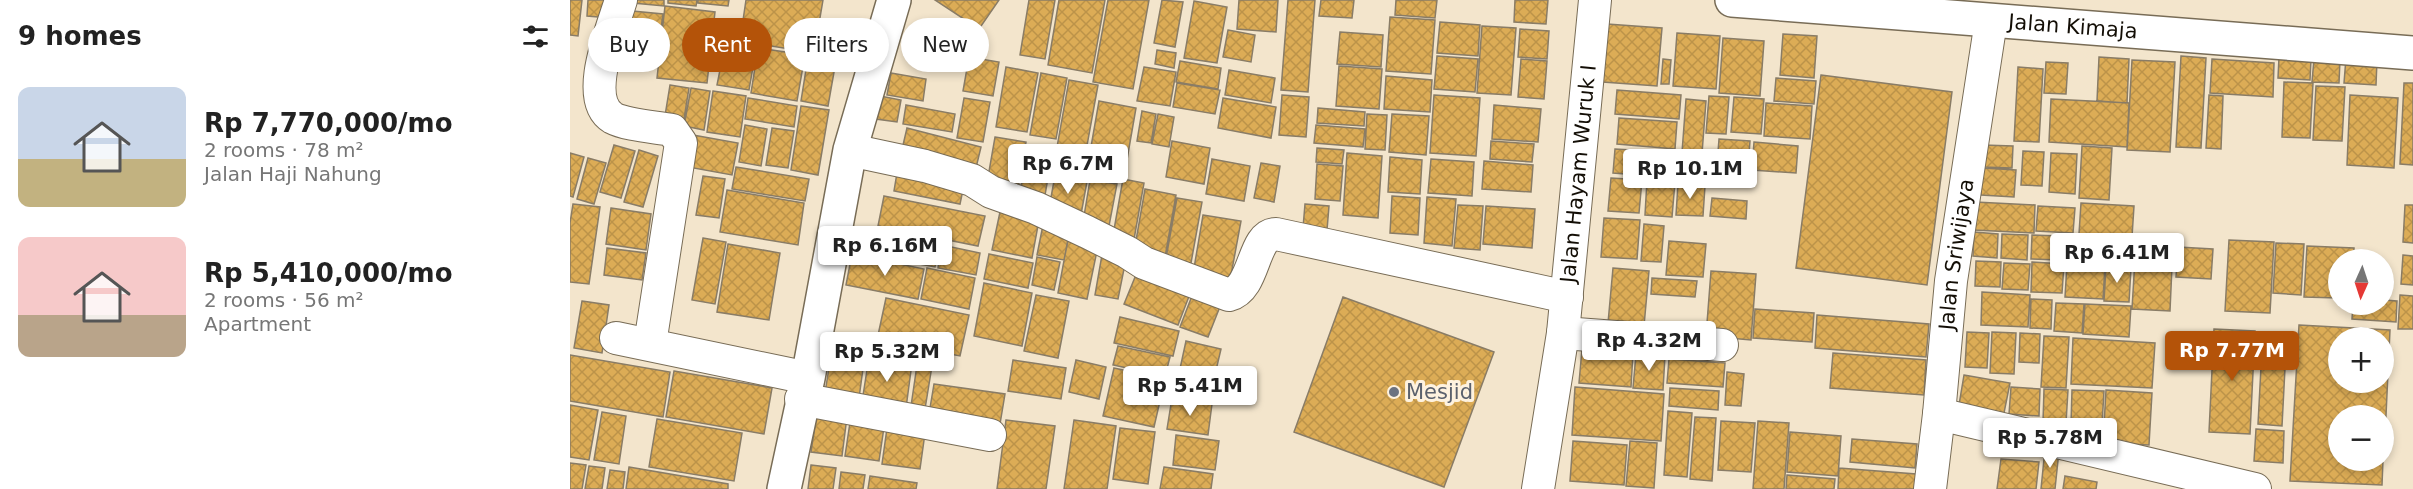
<!DOCTYPE html>
<meta charset="utf-8">
<style>
:root{--surface:#fff;--page:#f6f6f6;--text:#222;--muted:#767676;--accent:#b45309}
body{margin:0;font-family:"DejaVu Sans",sans-serif;background:var(--page);color:var(--text);height:100vh;display:flex;flex-direction:column;font-size:22px;white-space:nowrap}
*{box-sizing:border-box;margin:0}
p{font-size:20px;color:var(--muted)}
.icon{flex:none;width:33px;height:33px;fill:none;stroke:currentColor;stroke-width:2;stroke-linecap:round;stroke-linejoin:round}
.map{position:relative;flex:1;overflow:hidden}
.details{display:flex;flex-direction:column;background:var(--surface);width:570px}
.details>*{flex:none}
.banner{position:absolute;left:18px;top:18px;width:570px;height:54px;display:flex;gap:12px}
.needle{width:39px;rotate:183deg}
.controls{position:absolute;left:1758px;top:249px;display:grid;gap:12px}
.controls a{display:grid;place-items:center;width:66px;height:66px;border-radius:50%;background:var(--surface);box-shadow:0 3px 9px #0003;font-size:30px}
.price{position:absolute;translate:-50% -51px;padding:0 14px;border-radius:6px;background:#fff;color:#222;font-size:20px;line-height:39px;filter:drop-shadow(0 2px 3px #0008)}
.price::after{content:'';position:absolute;left:50%;top:36px;width:18px;height:14px;margin-left:-9px;background:inherit;clip-path:polygon(0 0,100% 0,50% 100%)}
.price.on{background:var(--accent);color:#fff}
ul{padding:0;list-style:none}
li{display:flex;align-items:center;gap:18px;height:150px;padding:0 18px}
li span{display:grid;place-items:center;flex:none;width:168px;height:120px;border-radius:12px;color:#555}
li>.icon{margin-inline-start:auto}
span .icon{width:72px;height:72px;fill:#fffc;stroke-width:1}
li b{font-size:26px}
h2{display:flex;justify-content:space-between;align-items:center;height:72px;padding:0 18px;font-size:26px}
.tag{padding:0 21px;border-radius:27px;background:var(--surface);box-shadow:0 3px 9px #0003;font-size:21px;line-height:54px}
.tag.on{background:var(--accent);color:#fff}
main{display:flex;flex:1;min-height:0}
.map>svg:first-child{display:block}
.building{fill:url(#building-cross-hatch);stroke:#897c66;stroke-width:1.5;fill-rule:evenodd}
.lines{fill:none;stroke-linecap:round;stroke-linejoin:round}
.minor-casing{stroke:#786c56;stroke-width:34}
.tertiary-casing{stroke:#786c56;stroke-width:36}
.minor{stroke:#fff;stroke-width:32}
.tertiary{stroke:#fff;stroke-width:33}
.worship-dot{fill:#6b7280;stroke:#fef2df;stroke-width:2}
.labels{text-anchor:middle;dominant-baseline:central;stroke-width:6;stroke-linejoin:round;paint-order:stroke}
.street-label{font-size:21px;fill:#130e06;stroke:#fef2df}
.worship-label{font-size:21px;fill:#5b616d;stroke:#fef2df;text-anchor:start}
</style>
<main>
<section class="details">
<h2>9 homes<svg class="icon" aria-label="filters" viewBox="0 0 24 24"><path d="M4 7h16M4 17h16"/><circle cx="9" cy="7" r="2"/><circle cx="15" cy="17" r="2"/></svg></h2>
<ul>
<li><span style="background:linear-gradient(#c9d6e8 60%,#c2b280 0)"><svg class="icon" aria-label="home" viewBox="0 0 24 24"><path d="M3 11l9-7 9 7M6 9v11h12V9"/></svg></span><div><b>Rp 7,770,000/mo</b><p>2 rooms · 78 m²</p><p>Jalan Haji Nahung</p></div></li>
<li><span style="background:linear-gradient(#f6c9c9 65%,#b9a48a 0)"><svg class="icon" aria-label="home" viewBox="0 0 24 24"><path d="M3 11l9-7 9 7M6 9v11h12V9"/></svg></span><div><b>Rp 5,410,000/mo</b><p>2 rooms · 56 m²</p><p>Apartment</p></div></li>
</ul>
</section>
<div class="map">
<svg width="1843" height="489" viewBox="0 0 1843 489">
<defs>
<pattern id="building-cross-hatch" width="8" height="8" patternUnits="userSpaceOnUse" patternTransform="scale(1.5)"><rect width="8" height="8" fill="#dcac56"/><path d="M0 0l8 8M0 8l8-8" fill="none" stroke="#bc9349"/></pattern>
</defs>
<rect width="100%" height="100%" fill="#f3e5cc"/>
<path class="building" d="M0,0H12L8,36L0,35Z
M18,0H42L40,18L17,16Z
M63,0H94V6L63,3Z
M98,0H127L126,6L98,3Z
M128,0H159L158,6L128,3Z
M176,0H253L244,53L170,41Z
M365,0H429L409,29Z
M459,0H485L475,59L450,55Z
M489,0H535L522,73L478,65Z
M538,0H579L563,89L523,82Z
M592,0L613,2L605,47L584,43Z
M669,0H708L706,32L667,29Z
M718,0H745L738,92L711,90Z
M751,0H784L782,18L749,16Z
M826,0H867L865,18L825,15Z
M945,0H978L976,24L944,22Z
M624,1L657,7L647,63L614,58Z
M95,6L145,12L137,83L87,78Z
M52,10L93,14L88,51L48,46Z
M820,17L865,20L861,74L816,71Z
M870,22L910,25L908,56L867,53Z
M1037,24L1092,28L1087,86L1033,82Z
M912,26L946,28L941,95L907,93Z
M950,29L979,31L977,59L948,57Z
M658,30L685,35L681,62L653,57Z
M770,32L813,35L811,67L767,64Z
M1107,33L1150,36L1146,89L1103,86Z
M1213,34L1247,36L1244,78L1210,75Z
M1153,38L1194,41L1190,96L1149,93Z
M155,45L186,50L179,90L147,85Z
M188,48L235,55L227,101L181,93Z
M587,50L606,53L604,68L585,64Z
M867,56L908,59L905,92L864,89Z
M1611,56L1636,58L1631,148L1606,147Z
M238,57L266,61L258,106L231,101Z
M399,57L429,62L423,96L393,91Z
M1529,57L1559,59L1557,103L1527,101Z
M1709,57L1741,59L1740,80L1708,78Z
M1776,58L1807,60L1806,85L1774,83Z
M951,59L977,61L974,99L948,97Z
M1093,59L1101,60L1099,84H1091Z
M1642,59L1704,63L1703,97L1640,93Z
M1744,59L1770,60L1769,83L1742,82Z
M1562,60L1605,62L1600,152L1557,150Z
M610,61L651,68L648,89L606,82Z
M1476,62L1498,63L1496,94L1474,93Z
M769,66L812,69L809,109L766,106Z
M436,67L468,73L457,132L426,127Z
M574,67L606,72L600,106L567,101Z
M1448,67L1473,69L1469,142L1444,141Z
M659,70L705,78L701,103L655,95Z
M321,73L356,79L353,101L317,95Z
M471,73L497,78L486,139L460,135Z
M1251,75L1382,92L1357,285L1226,268Z
M816,76L862,80L860,112L814,109Z
M1206,78L1246,81L1244,104L1204,101Z
M499,80L528,85L516,151L487,147Z
M1714,82L1743,83L1740,138L1712,137Z
M607,83L650,90L645,114L603,107Z
M1834,83H1843V165L1830,164Z
M100,85L119,88L113,125L94,122Z
M1746,86L1775,87L1772,141L1743,140Z
M121,88L140,91L134,130L114,126Z
M1047,90L1111,95L1109,119L1045,114Z
M143,91L176,96L170,137L137,132Z
M712,95L739,97L736,137L709,135Z
M864,95L910,98L906,156L860,153Z
M1639,95L1653,96L1651,149L1636,148Z
M1780,95L1828,98L1824,168L1777,165Z
M310,96L331,100L327,122L306,119Z
M1139,96L1159,97L1156,134L1136,133Z
M1164,97L1194,99L1191,134L1161,132Z
M178,98L227,106L224,127L175,119Z
M394,98L420,102L413,142L387,138Z
M653,98L706,107L701,138L648,128Z
M1116,99L1136,101L1130,180L1110,179Z
M1481,99L1559,103L1557,147L1479,142Z
M529,101L566,108L555,171L518,164Z
M1196,103L1242,106L1240,139L1194,136Z
M336,105L385,114L382,132L333,124Z
M924,105L971,109L968,142L922,139Z
M231,106L259,110L248,175L221,170Z
M748,108L795,112L794,126L747,123Z
M572,111L586,114L581,143L567,141Z
M588,114L604,117L599,147L582,144Z
M797,114L817,115L815,150L795,149Z
M822,114L859,116L856,155L819,152Z
M1049,118L1107,122L1105,149L1047,144Z
M175,125L197,129L191,166L169,162Z
M746,125L795,129L793,147L744,143Z
M202,128L224,131L218,168L196,165Z
M337,128L411,147L404,176L330,158Z
M123,135L168,143L162,175L118,167Z
M425,137L456,142L448,188L417,183Z
M1149,139L1180,141L1178,167L1147,165Z
M602,141L640,148L634,184L596,177Z
M921,141L964,144L962,162L920,159Z
M1184,142L1228,146L1226,173L1182,170Z
M44,145L65,151L51,198L30,192Z
M459,145L483,149L474,201L449,197Z
M1413,145L1443,146L1442,168L1412,167Z
M1512,146L1542,148L1539,200L1509,198Z
M747,148L774,150L772,164L746,162Z
M1045,149L1109,153L1107,178L1043,173Z
M69,150L88,156L73,207L54,202Z
M1453,151L1474,152L1472,186L1451,185Z
M0,153L14,157L3,197L0,196Z
M777,153L812,156L808,218L773,215Z
M1481,153L1507,154L1505,194L1479,192Z
M820,157L852,160L850,194L818,192Z
M18,158L36,163L24,204L7,199Z
M642,159L680,166L674,201L636,194Z
M861,159L904,162L902,196L858,193Z
M914,161L963,165L961,192L912,189Z
M691,163L710,166L704,202L684,198Z
M747,164L773,166L770,201L745,199Z
M166,167L239,179L235,201L162,189Z
M328,167L395,180L390,204L324,191Z
M1412,168L1446,170L1444,197L1411,195Z
M486,170L518,176L510,220L478,214Z
M133,176L155,179L149,218L126,215Z
M1041,178L1072,180L1069,213L1038,211Z
M553,179L574,183L563,245L542,241Z
M520,180L547,184L539,226L513,222Z
M1077,180L1105,182L1102,217L1075,215Z
M1108,184L1135,186L1133,216L1106,215Z
M575,189L606,195L595,257L564,252Z
M157,190L234,203L228,245L150,232Z
M314,196L415,216L408,246L308,226Z
M822,196L850,198L848,235L820,233Z
M857,197L886,199L882,246L854,243Z
M607,198L632,202L619,274L594,269Z
M1142,198L1177,201L1176,219L1140,216Z
M1405,202L1465,205L1464,233L1404,230Z
M1511,203L1564,206L1562,237L1509,234Z
M3,204L30,207L19,284L0,282V223Z
M735,204L759,206L757,230L733,228Z
M888,205L913,206L910,250L884,248Z
M1835,205H1843V243L1833,242Z
M916,206L965,209L962,248L913,244Z
M1468,206L1505,208L1503,233L1466,231Z
M41,208L81,214L76,250L36,244Z
M430,212L469,220L462,258L422,250Z
M633,215L671,221L659,286L622,280Z
M1034,218L1070,220L1067,259L1031,257Z
M474,220L501,226L494,260L467,255Z
M1074,224L1094,226L1091,262L1071,261Z
M1404,232L1428,234L1427,258L1403,256Z
M280,233L321,242L318,257L277,249Z
M1432,234L1458,235L1457,260L1431,258Z
M326,235L370,244L365,267L321,259Z
M1462,235L1515,237L1514,261L1461,259Z
M133,238L156,242L145,304L122,300Z
M498,239L528,246L517,299L488,293Z
M1518,240L1553,242L1551,263L1517,262Z
M1659,240L1704,242L1700,313L1655,311Z
M1099,241L1136,244L1133,277L1096,275Z
M1566,242L1603,244L1600,311L1562,309Z
M1706,243L1734,244L1731,295L1703,293Z
M158,244L210,253L199,320L147,312Z
M372,245L410,253L406,275L368,268Z
M1737,246L1784,248V260H1768V298L1734,297Z
M1608,247L1643,249L1641,279L1606,277Z
M37,248L76,253L72,280L34,275Z
M533,249L557,254L548,299L525,295Z
M282,254L354,269L348,299L276,285Z
M419,254L463,263L458,288L414,279Z
M1833,255L1843,256V285L1831,284Z
M467,257L490,262L484,290L462,285Z
M1406,261L1431,262L1430,287L1405,286Z
M1462,262L1494,264L1492,293L1461,292Z
M1434,263L1460,264L1458,290L1432,289Z
M1497,264L1535,266L1533,299L1495,297Z
M570,265L623,286L608,325L554,304Z
M1536,267L1561,268L1559,302L1534,301Z
M357,268L405,278L399,309L351,299Z
M1043,268L1079,271L1074,326L1038,323Z
M1141,271L1186,274L1181,340L1136,336Z
M1082,278L1127,281L1125,297L1081,294Z
M414,283L462,293L452,346L404,336Z
M625,288L653,299L638,337L610,327Z
M1412,292L1460,295L1458,327L1411,325Z
M466,295L499,301L488,358L454,351Z
M1830,295L1843,296V329H1828Z
M773,297L924,352L874,487L724,432Z
M316,298L399,315L390,356L307,340Z
M1461,299L1482,300L1481,329L1460,328Z
M1814,300L1827,301L1826,322L1782,319L1783,304H1814Z
M12,301L39,305L32,353L4,348Z
M1486,303L1514,304L1512,333L1484,331Z
M1515,304L1561,306L1559,337L1513,334Z
M1185,309L1244,313L1242,342L1183,338Z
M1247,315L1359,324L1356,357L1245,348Z
M550,317L609,331L603,356L544,343Z
M1729,325L1820,330L1814,458V416H1768V460H1813L1812,485L1720,481ZM1768,338H1814V382H1768Z
M1644,329L1685,331L1680,434L1639,432Z
M1397,332L1419,333L1417,368L1395,367Z
M1422,332L1446,333L1444,374L1420,373Z
M1450,333L1470,334L1469,363L1449,362Z
M1474,336L1499,337L1496,388L1471,387Z
M1503,338L1585,343L1582,388L1501,384Z
M616,341L651,349L639,400L605,392Z
M548,346L600,357L595,376L543,365Z
M1692,348L1716,349L1712,426L1688,424Z
M262,349L295,354L289,398L255,393Z
M1012,349L1063,353L1061,387L1009,383Z
M1263,353L1356,360L1354,395L1260,388Z
M1066,354L1095,356L1093,390L1063,388Z
M0,355L100,372L93,417L0,401Z
M299,357L342,363L336,408L292,402Z
M1099,359L1155,363L1153,387L1097,383Z
M443,360L496,368L491,399L438,391Z
M506,360L536,367L529,399L499,392Z
M347,365L362,366L354,415L340,413Z
M544,368L595,379L584,427L533,416Z
M104,371L202,388L194,434L96,417Z
M1157,372L1174,374L1171,406L1155,405Z
M1394,375L1440,383L1434,413L1389,405Z
M364,384L435,394L430,424L359,414Z
M1005,387L1094,394L1091,441L1002,435Z
M1441,387L1470,389L1469,416L1439,414Z
M1100,388L1149,391L1148,410L1099,406Z
M1474,389L1498,390L1496,423L1473,422Z
M1502,390L1534,391L1532,425L1501,424Z
M1536,390L1582,393L1579,445L1533,443Z
M602,398L642,404L638,435L597,429Z
M0,405L28,410L19,460L0,457Z
M248,405L278,409L272,456L241,452Z
M282,409L316,414L309,461L275,456Z
M1098,411L1122,413L1117,477L1094,475Z
M32,412L56,416L49,464L24,460Z
M1125,417L1146,418L1142,481L1120,479Z
M87,419L172,433L164,481L79,467Z
M436,420L485,426L476,489H427Z
M504,420L546,426L537,489H494Z
M318,421L356,426L350,469L312,464Z
M1151,421L1185,423L1181,472L1148,470Z
M1188,421L1219,423L1214,489H1183Z
M550,428L585,432L578,484L543,479Z
M1686,429L1714,431L1713,463L1684,461Z
M1220,432L1271,436L1268,476L1217,472Z
M606,435L649,441L645,470L603,465Z
M1282,439L1347,444L1345,468L1280,462Z
M1003,441L1057,445L1054,485L1000,481Z
M1060,441L1087,443L1084,488L1056,486Z
M1475,449L1489,451L1485,489H1471Z
M1431,459L1469,462L1466,489H1427Z
M0,463L16,465L12,489H0Z
M241,465L266,468L263,489H238Z
M19,466L35,468L32,489H15Z
M59,467L158,484V489H56Z
M594,467L643,474L641,489H590Z
M1269,468L1346,474L1345,489H1268Z
M40,470L55,472L53,489H37Z
M271,472L295,475L293,489H269Z
M1217,475L1265,479L1264,489H1216Z
M300,476L347,483L346,489H298Z
M1495,476L1527,482L1526,489H1493Z"/>
<g class="lines">
<g class="minor-casing">
<g id="minor">
<path d="M51,0C43,27 12,99 43,118C56,125 86,127 102,130L111,143L80,344"/>
<path d="M280,150L355,166L402,180L421,192L466,208L517,232L557,252L574,263L659,295C686,288 682,234 706,234L997,297"/>
<path d="M993,333L1152,345"/>
<path d="M46,338L238,378"/>
<path d="M231,399L420,435"/>
<path d="M1369,414L1685,489"/>
<path id="s1" d="M968,489L993,333L1025,0"/>
<path id="s2" d="M1360,489L1369,414L1381,281L1421,21"/>
</g>
</g>
<g class="tertiary-casing">
<g id="tertiary">
<path id="s3" d="M1162,0L1843,53"/>
<path d="M214,489L238,378L280,150L324,0"/>
</g>
</g>
<use href="#minor" class="minor"/>
<use href="#tertiary" class="tertiary"/>
</g>
<circle class="worship-dot" cx="824" cy="392" r="6"/>
<g class="labels">
<g class="street-label">
<text stroke="none"><textPath href="#s3" startOffset="342">Jalan Kimaja</textPath></text>
<text stroke="none"><textPath href="#s1" startOffset="318">Jalan Hayam Wuruk I</textPath></text>
<text stroke="none"><textPath href="#s2" startOffset="236">Jalan Sriwijaya</textPath></text>
</g>
<g class="worship-label">
<text x="836" y="392">Mesjid</text>
</g>
</g>
</svg>
<div class="controls">
<a><svg class="needle" viewBox="-14 -14 28 28"><path d="M0-13l5 13h-10z" fill="#e53935"/><path d="M0 13l5-13h-10z" fill="#767676"/></svg></a>
<a>+</a>
<a>−</a>
</div>
<b class="price" style="left:498px;top:195px">Rp 6.7M</b>
<b class="price" style="left:1120px;top:200px">Rp 10.1M</b>
<b class="price" style="left:315px;top:277px">Rp 6.16M</b>
<b class="price" style="left:1547px;top:284px">Rp 6.41M</b>
<b class="price" style="left:1079px;top:372px">Rp 4.32M</b>
<b class="price on" style="left:1662px;top:382px">Rp 7.77M</b>
<b class="price" style="left:317px;top:383px">Rp 5.32M</b>
<b class="price" style="left:620px;top:417px">Rp 5.41M</b>
<b class="price" style="left:1480px;top:469px">Rp 5.78M</b>
<div class="banner">
<a class="tag">Buy</a>
<a class="tag on">Rent</a>
<a class="tag">Filters</a>
<a class="tag">New</a>
</div>
</div>
</main>
